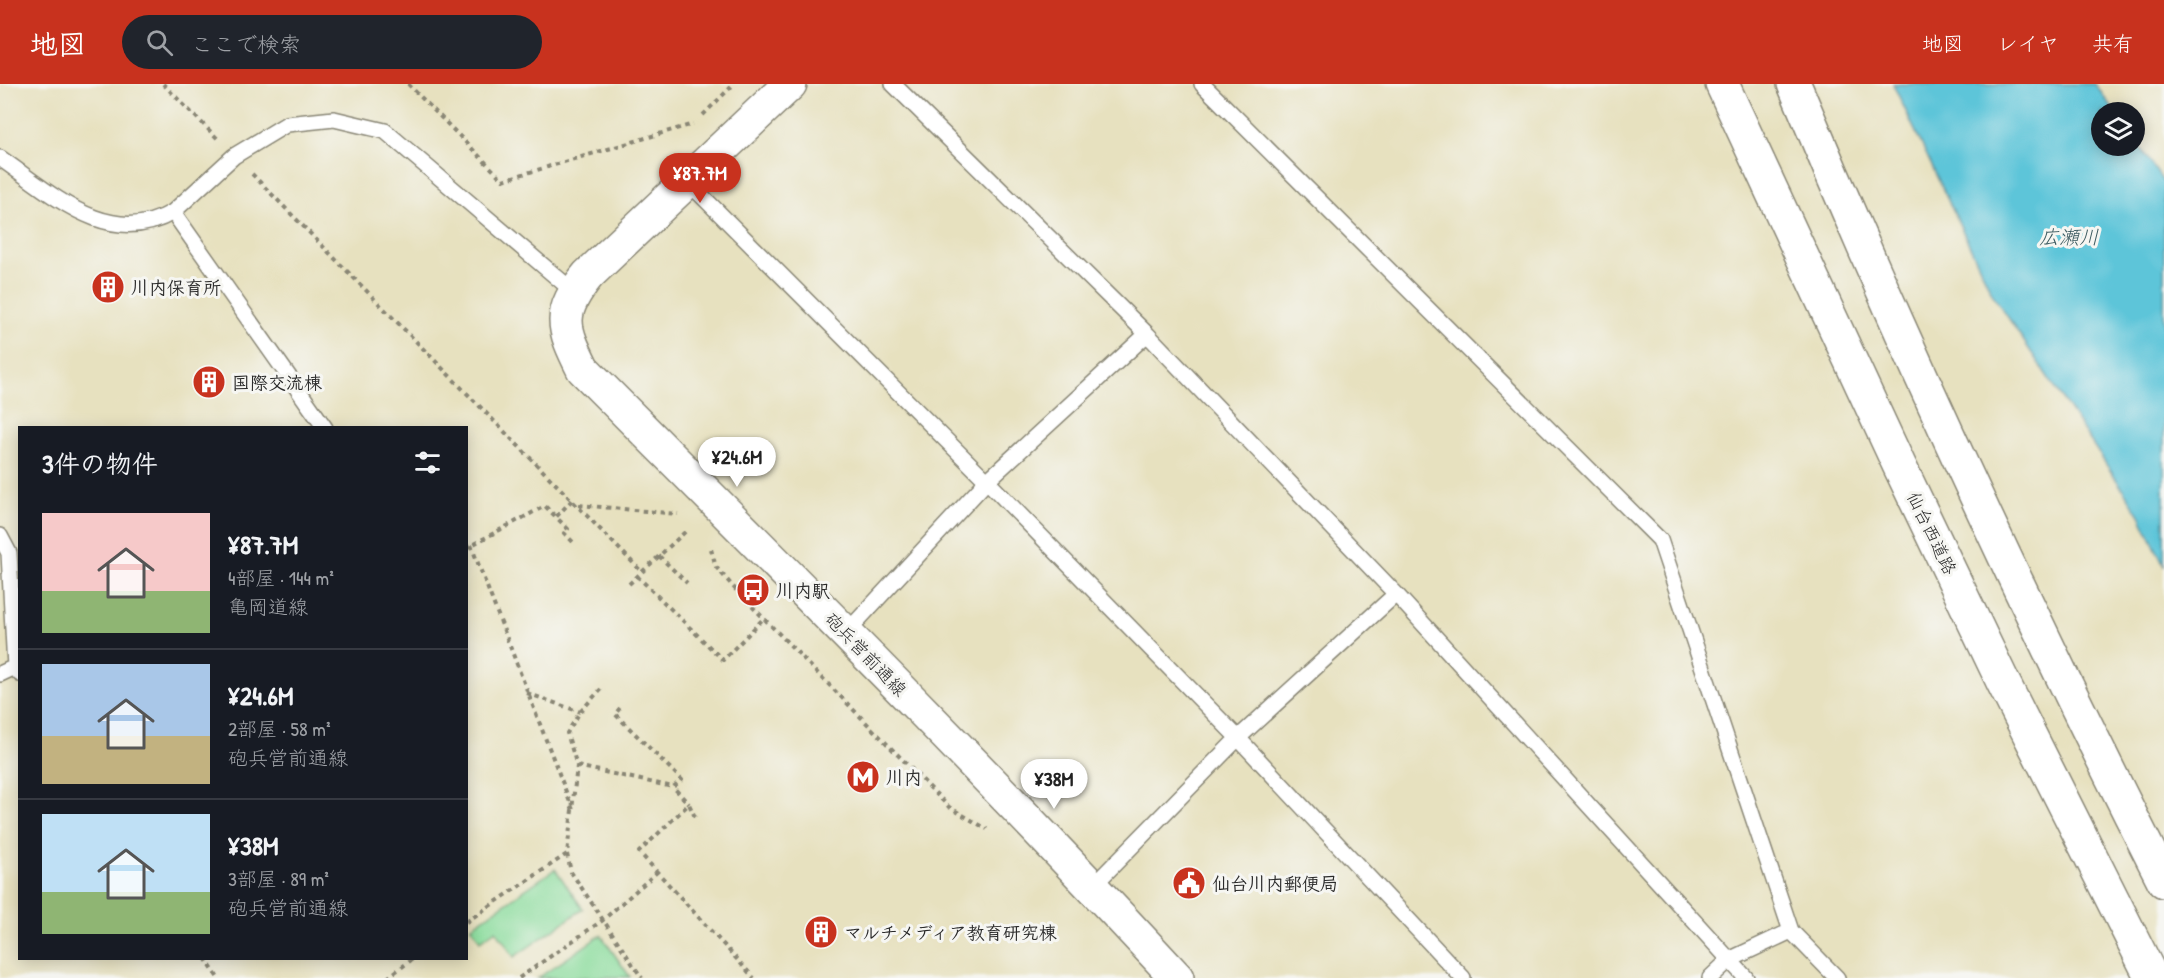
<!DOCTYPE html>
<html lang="ja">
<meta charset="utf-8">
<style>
:root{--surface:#171b24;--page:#20242c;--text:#f1f3f6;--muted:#9ea1a6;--line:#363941;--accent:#c8321e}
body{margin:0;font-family:"Patrick Hand","Klee One",sans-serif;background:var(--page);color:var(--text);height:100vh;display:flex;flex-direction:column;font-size:22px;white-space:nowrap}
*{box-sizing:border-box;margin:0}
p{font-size:20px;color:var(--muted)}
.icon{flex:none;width:33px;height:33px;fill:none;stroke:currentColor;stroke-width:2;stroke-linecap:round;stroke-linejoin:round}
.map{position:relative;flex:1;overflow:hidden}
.drawer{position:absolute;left:18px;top:342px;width:450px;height:534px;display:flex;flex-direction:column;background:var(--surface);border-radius:0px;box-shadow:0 3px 15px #0003}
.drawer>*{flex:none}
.buttons{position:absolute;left:2091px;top:18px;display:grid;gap:12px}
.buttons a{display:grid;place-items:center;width:54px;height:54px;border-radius:50%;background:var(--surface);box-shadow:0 3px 15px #0003;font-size:30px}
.price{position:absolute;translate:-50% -51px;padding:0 14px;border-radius:21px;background:#fff;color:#222;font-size:20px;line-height:39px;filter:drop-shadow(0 2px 3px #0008)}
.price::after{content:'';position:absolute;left:50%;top:36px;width:18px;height:14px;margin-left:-9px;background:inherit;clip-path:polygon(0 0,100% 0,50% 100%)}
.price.selected{background:var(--accent);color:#fff}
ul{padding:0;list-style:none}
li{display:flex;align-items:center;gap:18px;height:150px;padding:0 24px}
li+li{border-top:2px solid var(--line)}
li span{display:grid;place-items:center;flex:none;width:168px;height:120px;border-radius:0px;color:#555}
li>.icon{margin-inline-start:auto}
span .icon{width:72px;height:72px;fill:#fffc;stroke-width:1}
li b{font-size:26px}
h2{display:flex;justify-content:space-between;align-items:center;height:72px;padding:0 24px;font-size:26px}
header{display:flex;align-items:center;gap:36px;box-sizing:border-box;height:84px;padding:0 30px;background:var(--accent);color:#fff}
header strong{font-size:28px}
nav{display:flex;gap:33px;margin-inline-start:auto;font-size:21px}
.search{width:420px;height:54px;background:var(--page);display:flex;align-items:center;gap:15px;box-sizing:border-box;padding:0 21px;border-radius:33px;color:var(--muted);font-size:22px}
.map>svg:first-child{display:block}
.green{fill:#8adc9c;stroke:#5a8464;stroke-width:1.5}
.water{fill:#5dc5d9;stroke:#447882;stroke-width:1.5}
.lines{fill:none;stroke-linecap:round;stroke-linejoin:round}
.lane-casing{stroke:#898675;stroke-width:18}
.secondary-casing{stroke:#898675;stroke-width:36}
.highway-casing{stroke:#898675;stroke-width:36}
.path{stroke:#898675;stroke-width:4;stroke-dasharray:4.5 4.5;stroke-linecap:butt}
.lane{stroke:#fff;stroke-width:15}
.secondary{stroke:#fff;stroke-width:33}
.highway{stroke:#fff;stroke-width:33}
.labels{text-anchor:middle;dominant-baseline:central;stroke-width:6;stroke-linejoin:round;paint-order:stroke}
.poi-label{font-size:18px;font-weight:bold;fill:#2b2b2b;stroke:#f6f6f2;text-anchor:start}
.street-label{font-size:18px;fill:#2b2b2b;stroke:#f6f6f2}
.water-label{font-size:20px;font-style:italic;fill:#3a595f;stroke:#f6f6f2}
</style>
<header>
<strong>地図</strong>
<div class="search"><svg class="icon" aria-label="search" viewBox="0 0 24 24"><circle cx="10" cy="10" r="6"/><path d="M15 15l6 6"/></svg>ここで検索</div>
<nav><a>地図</a><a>レイヤ</a><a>共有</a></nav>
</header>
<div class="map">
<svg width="2164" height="894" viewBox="0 0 2164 894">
<rect width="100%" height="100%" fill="#f6f6f2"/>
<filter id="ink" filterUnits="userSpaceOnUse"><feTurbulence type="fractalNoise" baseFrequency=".0167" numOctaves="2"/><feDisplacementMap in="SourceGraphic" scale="12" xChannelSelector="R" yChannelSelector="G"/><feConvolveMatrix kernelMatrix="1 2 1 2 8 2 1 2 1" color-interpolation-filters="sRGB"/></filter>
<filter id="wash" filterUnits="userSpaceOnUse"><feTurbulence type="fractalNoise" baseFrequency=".008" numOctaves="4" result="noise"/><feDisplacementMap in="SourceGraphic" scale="24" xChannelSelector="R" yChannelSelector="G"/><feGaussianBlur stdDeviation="1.35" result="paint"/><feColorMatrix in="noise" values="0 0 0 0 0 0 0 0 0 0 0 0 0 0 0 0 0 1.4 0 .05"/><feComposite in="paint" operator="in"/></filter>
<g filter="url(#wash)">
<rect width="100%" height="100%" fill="#e7e1bf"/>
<path class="green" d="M555,785L583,825L514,873L496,846L480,857L471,843Z
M601,851L630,893L538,894Z"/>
<path class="water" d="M1893,0H2095L2115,28H2102V62H2134L2135,56L2164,99V482L2140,431L1993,211Z"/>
</g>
<g filter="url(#ink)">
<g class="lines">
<g class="lane-casing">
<path id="lane" d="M893,0L1147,250L1396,510L1746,894
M1202,0L1660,456L1791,847L1837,894
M0,74C51,109 109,166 173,128L325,344
M687,97L987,397L1238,654L1463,894
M173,128L234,72L287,40L334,35L385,47L574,208
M0,452L9,469L15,583L20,590
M846,549L987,397L1147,250
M0,590L15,583
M1093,802L1238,654L1396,510
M1710,894L1729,876L1791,847"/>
</g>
<g class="secondary-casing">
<path id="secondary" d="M790,0L588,191C557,229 562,243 583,285C783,486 985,686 1177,894"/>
</g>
<g class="highway-casing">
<path id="highway" d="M1722,0L1899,381L2003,598L2152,894
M1794,0C1907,270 2031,536 2164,797"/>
</g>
<path class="path" d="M163,0L218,55
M408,0L503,96L693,40
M703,31L734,0
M252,90L642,488
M572,416L556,433L568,445L564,449L573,458
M579,421L678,430
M471,461L573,726
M466,464L545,422L556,433
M711,465L716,483L736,506L949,723L987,745
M659,472L687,499
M637,492L723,576L764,534
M629,500L686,447
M527,609L580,628
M620,624L615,630L682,696L673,703L689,720
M577,682L673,703
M695,733L689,720L639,768L754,894
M567,770L571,788L642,894
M466,838L567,770L577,682L567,649L580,628L601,605
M205,874L218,894
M387,894L414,874
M519,894L603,836L657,788"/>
<use href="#lane" class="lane"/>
<use href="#secondary" class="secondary"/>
<use href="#highway" class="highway"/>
</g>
</g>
<defs>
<g id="building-disc" transform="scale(1.725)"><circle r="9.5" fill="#c8321e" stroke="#f6f6f2"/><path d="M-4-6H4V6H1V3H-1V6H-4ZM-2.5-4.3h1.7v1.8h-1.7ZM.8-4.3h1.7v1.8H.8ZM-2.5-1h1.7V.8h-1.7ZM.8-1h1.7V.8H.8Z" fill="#fff"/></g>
<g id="bus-disc" transform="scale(1.725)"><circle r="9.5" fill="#c8321e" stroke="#f6f6f2"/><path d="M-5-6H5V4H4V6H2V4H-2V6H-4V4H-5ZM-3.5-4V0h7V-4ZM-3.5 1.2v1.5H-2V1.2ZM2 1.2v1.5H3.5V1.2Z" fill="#fff"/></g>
<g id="metro-disc" transform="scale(1.725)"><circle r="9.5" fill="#c8321e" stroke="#f6f6f2"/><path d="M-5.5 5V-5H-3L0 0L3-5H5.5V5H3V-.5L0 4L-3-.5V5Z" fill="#fff"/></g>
<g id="civic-disc" transform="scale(1.725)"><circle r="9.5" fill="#c8321e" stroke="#f6f6f2"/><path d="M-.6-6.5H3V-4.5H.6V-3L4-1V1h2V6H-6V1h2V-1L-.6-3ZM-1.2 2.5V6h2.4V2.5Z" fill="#fff"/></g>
</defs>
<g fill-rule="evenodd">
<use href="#building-disc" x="108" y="203"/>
<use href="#building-disc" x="209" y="298"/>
<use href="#bus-disc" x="753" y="506"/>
<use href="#metro-disc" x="863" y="693"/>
<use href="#civic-disc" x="1189" y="799"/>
<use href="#building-disc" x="821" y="848"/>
</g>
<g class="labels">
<g class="poi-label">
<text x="131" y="203">川内保育所</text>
<text x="232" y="298">国際交流棟</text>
<text x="776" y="506">川内駅</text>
<text x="886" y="693">川内</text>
<text x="1212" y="799">仙台川内郵便局</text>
<text x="844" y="848">マルチメディア教育研究棟</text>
</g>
<g class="street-label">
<text transform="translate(1932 449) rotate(64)">仙台西道路</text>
<text transform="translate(866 570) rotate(46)">砲兵営前通線</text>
</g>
<g class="water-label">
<text x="2069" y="152">広瀬川</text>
</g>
</g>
</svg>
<div class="buttons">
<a><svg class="icon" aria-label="layers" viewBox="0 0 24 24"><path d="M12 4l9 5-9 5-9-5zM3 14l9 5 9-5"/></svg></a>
</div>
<b class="price selected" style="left:700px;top:120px">¥87.7M</b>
<b class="price" style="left:737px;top:404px">¥24.6M</b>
<b class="price" style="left:1054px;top:726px">¥38M</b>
<section class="drawer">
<h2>3件の物件<svg class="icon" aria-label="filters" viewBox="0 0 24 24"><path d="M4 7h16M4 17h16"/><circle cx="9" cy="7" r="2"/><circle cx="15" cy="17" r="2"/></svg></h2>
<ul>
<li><span style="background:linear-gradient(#f6c9c9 65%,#8fb573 0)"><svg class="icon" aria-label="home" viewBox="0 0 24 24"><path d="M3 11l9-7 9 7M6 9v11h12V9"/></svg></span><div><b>¥87.7M</b><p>4部屋 · 144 m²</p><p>亀岡道線</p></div></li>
<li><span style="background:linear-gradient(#a9c7e8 60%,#c2b280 0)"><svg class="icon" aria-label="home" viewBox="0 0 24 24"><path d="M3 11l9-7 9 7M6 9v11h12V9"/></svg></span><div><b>¥24.6M</b><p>2部屋 · 58 m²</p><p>砲兵営前通線</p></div></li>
<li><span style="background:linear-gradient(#bfe0f5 65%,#8fb573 0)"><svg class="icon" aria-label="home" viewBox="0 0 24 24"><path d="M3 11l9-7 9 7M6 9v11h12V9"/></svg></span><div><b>¥38M</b><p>3部屋 · 89 m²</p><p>砲兵営前通線</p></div></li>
</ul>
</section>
</div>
